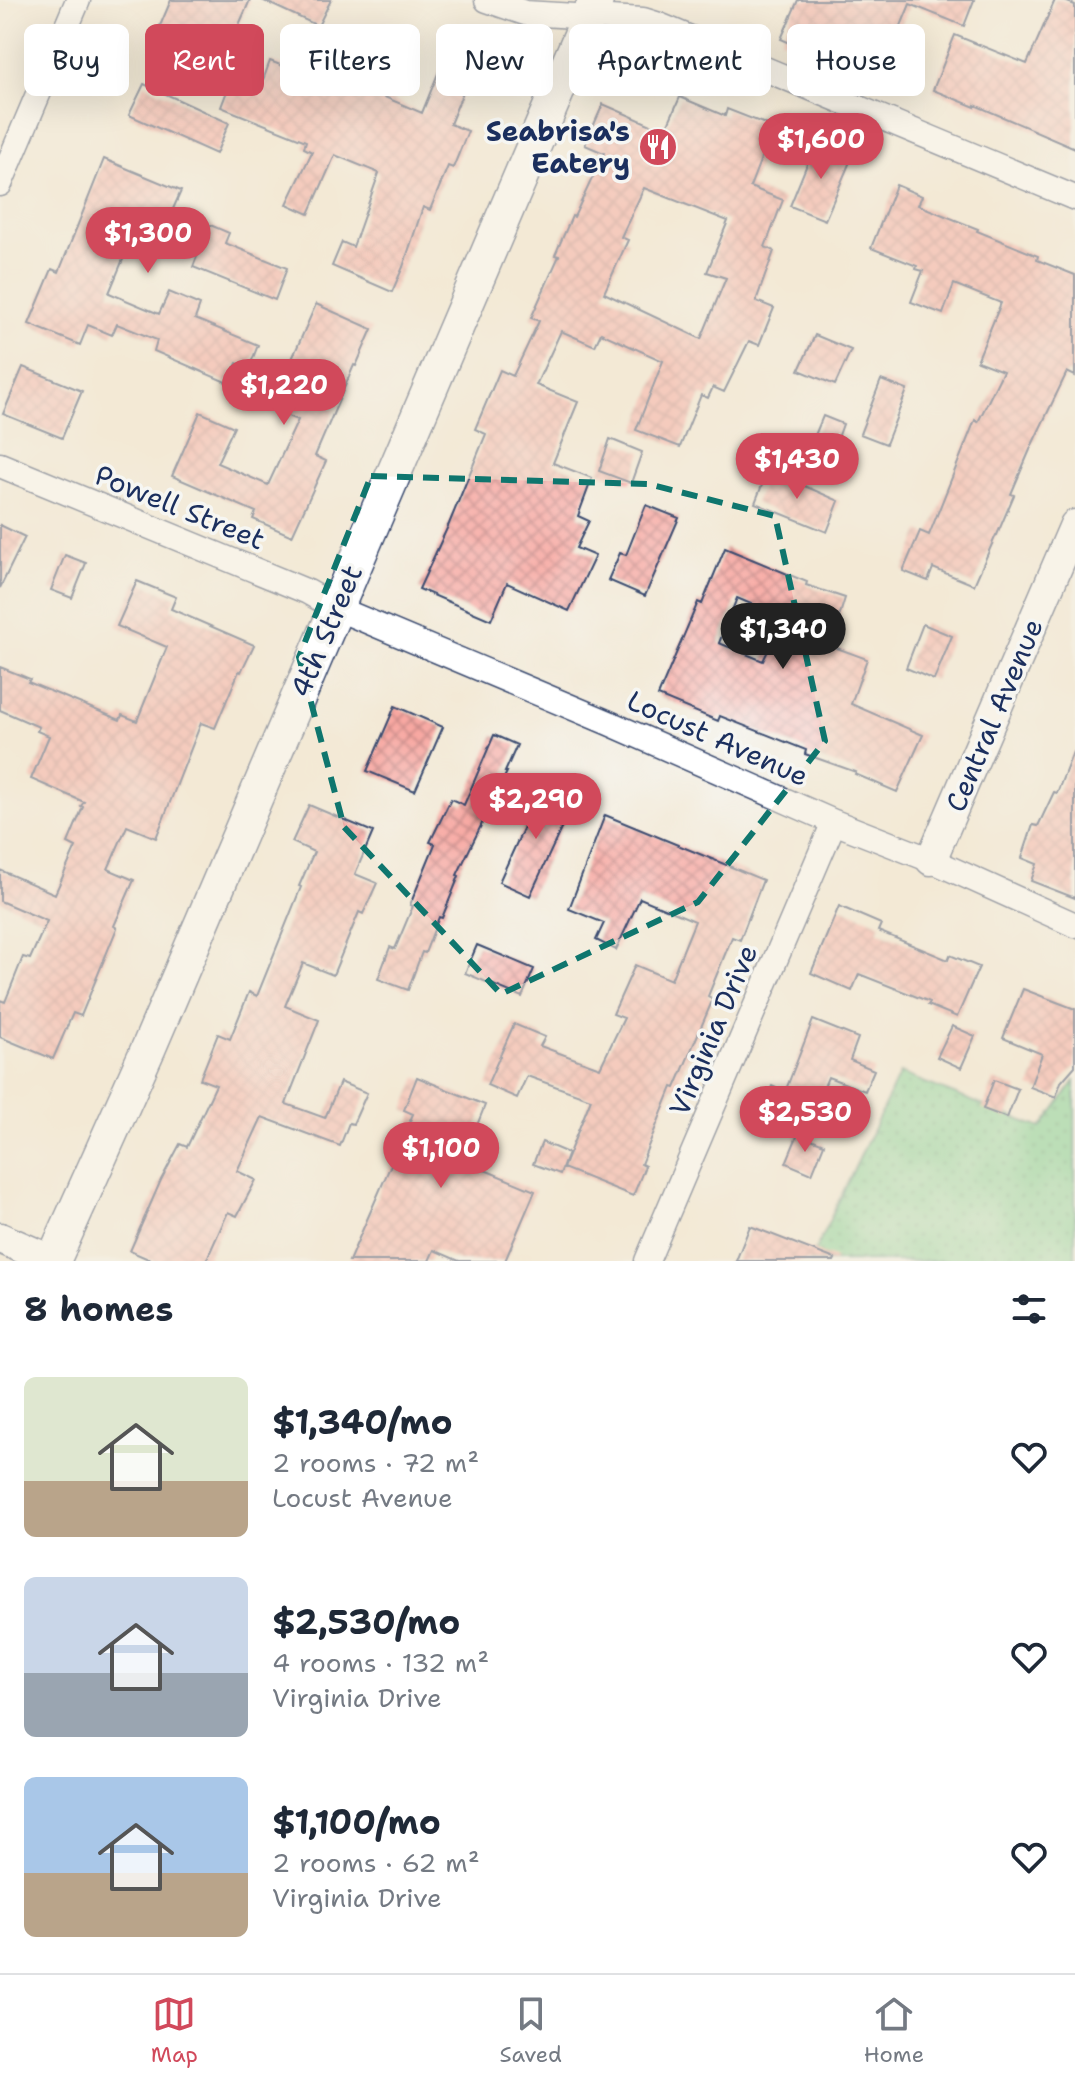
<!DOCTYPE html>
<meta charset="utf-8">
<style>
:root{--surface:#fff;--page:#f2f2f3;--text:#1f2937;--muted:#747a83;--line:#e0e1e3;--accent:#d1495b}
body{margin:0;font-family:"Shantell Sans",sans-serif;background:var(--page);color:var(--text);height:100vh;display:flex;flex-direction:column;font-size:30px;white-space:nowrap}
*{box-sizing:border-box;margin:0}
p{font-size:26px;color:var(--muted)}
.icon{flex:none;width:44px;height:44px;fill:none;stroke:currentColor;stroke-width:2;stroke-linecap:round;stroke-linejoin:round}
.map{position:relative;height:1261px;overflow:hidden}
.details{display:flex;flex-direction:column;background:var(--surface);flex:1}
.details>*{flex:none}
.top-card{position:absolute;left:24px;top:24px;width:1028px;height:72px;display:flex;gap:16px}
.price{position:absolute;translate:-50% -68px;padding:0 18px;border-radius:28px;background:var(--accent);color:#fff;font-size:26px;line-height:52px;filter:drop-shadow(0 2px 4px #0008)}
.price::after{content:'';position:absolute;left:50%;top:48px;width:24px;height:18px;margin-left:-12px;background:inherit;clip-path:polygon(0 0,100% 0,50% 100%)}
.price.on{background:#222;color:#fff}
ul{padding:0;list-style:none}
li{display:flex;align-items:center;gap:24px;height:200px;padding:0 24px}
li span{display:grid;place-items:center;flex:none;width:224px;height:160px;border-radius:12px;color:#555}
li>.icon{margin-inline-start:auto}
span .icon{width:96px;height:96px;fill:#fffc;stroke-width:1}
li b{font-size:34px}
h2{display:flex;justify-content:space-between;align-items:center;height:96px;padding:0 24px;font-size:34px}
.pill{padding:0 28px;border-radius:12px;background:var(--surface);box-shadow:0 8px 32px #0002;font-size:28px;line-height:72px}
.pill.on{background:var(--accent);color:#fff}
.menu{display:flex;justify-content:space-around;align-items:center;height:112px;border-top:2px solid var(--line);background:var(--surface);font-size:22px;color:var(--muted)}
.menu a{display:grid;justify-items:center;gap:4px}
.menu .on{color:var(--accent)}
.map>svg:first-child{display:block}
.park{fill:url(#park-dots);stroke:#4a8078;stroke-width:2}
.building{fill:url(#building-cross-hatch);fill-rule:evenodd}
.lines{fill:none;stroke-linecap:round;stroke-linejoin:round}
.minor-casing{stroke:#3b4b70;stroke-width:27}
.tertiary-casing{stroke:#3b4b70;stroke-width:33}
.secondary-casing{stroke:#3b4b70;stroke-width:37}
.minor{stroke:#fff;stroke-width:24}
.tertiary{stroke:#fff;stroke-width:30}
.secondary{stroke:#fff;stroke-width:34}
.marked{fill:none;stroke:#0f766e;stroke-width:6;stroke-dasharray:16 10;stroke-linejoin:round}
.labels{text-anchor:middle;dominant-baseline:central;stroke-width:7;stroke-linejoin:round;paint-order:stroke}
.poi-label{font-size:28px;font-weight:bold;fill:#1b2f5e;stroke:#f6f6f2;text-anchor:end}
.street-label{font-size:28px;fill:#1b2f5e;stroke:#f6f6f2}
</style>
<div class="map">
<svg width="1075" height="1261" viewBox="0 0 1075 1261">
<defs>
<pattern id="park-dots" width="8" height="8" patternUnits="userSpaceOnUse" patternTransform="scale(2)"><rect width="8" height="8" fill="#7ad093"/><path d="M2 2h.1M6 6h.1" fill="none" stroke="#63a97b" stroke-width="1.8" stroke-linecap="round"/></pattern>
<pattern id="building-cross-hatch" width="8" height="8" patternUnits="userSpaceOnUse" patternTransform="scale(2)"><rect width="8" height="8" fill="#f8a7a1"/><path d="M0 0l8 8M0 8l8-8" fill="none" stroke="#c88886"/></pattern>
</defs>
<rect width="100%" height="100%" fill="#f6f6f2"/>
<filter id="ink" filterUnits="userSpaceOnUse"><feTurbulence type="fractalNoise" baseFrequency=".0125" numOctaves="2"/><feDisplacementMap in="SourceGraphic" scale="16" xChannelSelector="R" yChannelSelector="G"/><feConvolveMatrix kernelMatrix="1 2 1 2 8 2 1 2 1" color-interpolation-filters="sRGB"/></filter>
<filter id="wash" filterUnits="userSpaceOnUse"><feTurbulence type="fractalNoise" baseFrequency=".006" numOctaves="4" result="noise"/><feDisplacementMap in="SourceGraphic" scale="32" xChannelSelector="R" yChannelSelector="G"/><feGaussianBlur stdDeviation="1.8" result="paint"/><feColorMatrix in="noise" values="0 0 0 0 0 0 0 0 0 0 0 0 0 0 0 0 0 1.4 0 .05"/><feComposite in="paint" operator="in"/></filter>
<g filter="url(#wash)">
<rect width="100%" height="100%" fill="#f3e9d6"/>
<path class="park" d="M900,1073L1041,1128L1075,1081V1261H810Z"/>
<g id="blocks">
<path class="building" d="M171,0H250L223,61L157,33Z
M262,0H331L318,26Z
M798,0H974L964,26L910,4L880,77L823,54L822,57L781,39Z
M1055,0H1062L1075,5V148L975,105V107L933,90L955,35L1027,64Z
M486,54L507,62L499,85L478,77Z
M270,61L327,83L334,69L363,82L361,87L422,113L439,71L467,82L450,124L468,131L453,168L448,166L430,210L423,207L403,267L392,292L332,266L342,242L353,247L379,173L335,155L309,214L287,204L312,152L304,148L306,141L221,107L234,73L262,83Z
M144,84L229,123L216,154L129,115Z
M680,97L725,116L727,109L773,127L750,187L783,200L765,247L774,251L756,301L774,308L759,345L749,341L724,392L713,387L708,398L701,395L680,447L636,430L663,361L601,333L595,346L561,331L536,385L578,402L553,463L592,478L578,516L589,521L576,548L595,556L569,611L507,583L491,620L419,589L449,524L486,434L475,429L500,370L513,376L539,321L531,318L559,256L555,255L572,216L574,217L604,153L585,145L603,104L665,131ZM644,188L728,221L707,272L726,278L701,339L604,293L628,240L621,237Z
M816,142L852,157L825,220L790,206Z
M104,159L181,191L173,209L229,233L225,243L287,268L275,300L193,267L198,254L176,244L179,237L139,221L109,293L159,314L169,292L200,305L195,319L258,345L249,368L237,363L228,383L154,351L157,340L117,324L112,335L88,325L80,345L29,324L52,269L59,272Z
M896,185L922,196L918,205L978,229L977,231L1038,256L1037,260L1075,275V376L1067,372L1032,445L1011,494L1014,495L997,535H996L974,585L933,568L928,581L903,571L920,531L929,535L975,420L978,422L1003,371L977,361L1001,303L954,284L943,314L911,302L923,271L916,269L917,266L871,248Z
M316,304L372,329L356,366L354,365L315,456L326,461L292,536L253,519L256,512L172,476L200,412L234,427L217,463L268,485L298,420L276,411L288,384L282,382Z
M815,335L851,350L835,385L799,370Z
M23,367L82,391L62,438L3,414Z
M881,380L907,390L886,444L860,434Z
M823,416L843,424L834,449L813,440Z
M610,439L642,452L631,483L599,471Z
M768,470L839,501L827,532L755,503Z
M646,505L679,518L645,596L608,580L620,553L626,555Z
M0,525L25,537L0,588Z
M725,548L807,582L806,585L845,598L833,637L838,639L834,647L867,659L851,704L923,735L897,792L855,774L856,772L805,754L806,750L720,716L718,721L658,696L698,602L702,604ZM737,598L784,618L763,661L719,643Z
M65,555L86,563L72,598L51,590Z
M137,581L176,597L171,609L254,645L241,672L239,671L215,728L201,723L156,838L127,826L108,869L134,880L114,926L117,928L81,1016L73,1013L53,1059L0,1037V1000L5,1002L23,957L30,959L47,921L0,901V870L55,894L76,847L68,843L83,807L81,806L84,802L31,779L49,736L37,731L39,727L0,710V667L30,679L28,682L120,720L122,715L137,721L167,647L117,626Z
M923,624L952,636L934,680L906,668Z
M395,706L443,727L415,791L367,771Z
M494,735L517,745L505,772H507L457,875L459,876L442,918L439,917L425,953L422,952L408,990L378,979L390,947L395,949L413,906L410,905L435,844L430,842L451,799L464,805Z
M1073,752H1075V898L1031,881L1037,864L1022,858L1033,825L1038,826L1054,792L1057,793Z
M542,787L574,801L530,896L499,882Z
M309,805L373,832L355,874L377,883L363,914L359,912L333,975L303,963L285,1006L319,1020L286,1104L325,1118L340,1082L367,1093L353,1124L349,1123L340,1146L262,1117L237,1171L256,1180L237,1216L228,1212L206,1261H153L130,1251L161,1180L180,1144L187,1147L216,1085L200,1079L218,1034L230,1039L249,992L257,996L301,887L299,886L314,852L292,842Z
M605,815L763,880L740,940L732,937L708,996L713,999L675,1088L672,1087L641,1164L645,1166L633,1196L563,1168L591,1099L527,1076L517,1098L487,1085L514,1024L545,1037L540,1046L600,1068L624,1018L613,1014L635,965L671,980L695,921L640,898L616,950L596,940L604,923L569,909Z
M839,906L881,924L878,931L948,960L950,955L979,967L957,1017L928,1005L930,1002L859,974L852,991L811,973Z
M477,945L534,969L522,997L465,973Z
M1023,989L1075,1009V1066L1061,1082L1056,1097L1030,1087L1042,1054L1003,1038Z
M813,1020L858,1038L850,1060L874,1070L865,1091L828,1077L804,1135L759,1117L772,1086L785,1092Z
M952,1026L975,1036L961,1068L937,1057Z
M417,1077L485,1105L463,1161L535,1191L505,1261H459L434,1250L429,1261H349L413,1114L404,1110Z
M994,1080L1018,1089L1007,1118L983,1109Z
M798,1134L824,1144L812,1174L786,1163Z
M542,1142L568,1153L560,1174L533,1164Z
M750,1226L835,1259L834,1261H736Z"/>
</g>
</g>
<g filter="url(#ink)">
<use href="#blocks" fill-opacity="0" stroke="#3b4b70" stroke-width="2"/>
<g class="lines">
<g class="minor-casing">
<path id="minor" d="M487,0L525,13L643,20L659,25L1075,198
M0,184L78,0
M0,465L308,592L336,608L609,723L834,822L931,860L1075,925
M647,1261L834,822"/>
</g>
<g class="tertiary-casing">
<path id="tertiary" d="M931,860L1075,525
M0,1238L53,1261"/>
</g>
<g class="secondary-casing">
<path id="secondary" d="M53,1261L149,1047L596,0"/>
</g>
<use href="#minor" class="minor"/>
<use href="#tertiary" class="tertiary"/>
<use href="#secondary" class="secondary"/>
</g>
</g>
<path d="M0 0H1075V1261H0ZM371,476L648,484L775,516L825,741L698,902L501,994L344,827L299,657Z" fill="#f3e9d6" fill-opacity=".55" fill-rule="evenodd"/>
<path class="marked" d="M371,476L648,484L775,516L825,741L698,902L501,994L344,827L299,657Z"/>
<defs>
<g id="restaurant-disc" transform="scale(2)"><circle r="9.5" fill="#d1495b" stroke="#f6f6f2"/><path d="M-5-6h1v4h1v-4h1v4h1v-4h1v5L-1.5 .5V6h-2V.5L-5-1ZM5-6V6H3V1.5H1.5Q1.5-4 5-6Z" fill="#fff"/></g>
</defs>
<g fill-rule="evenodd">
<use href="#restaurant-disc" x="658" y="147"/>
</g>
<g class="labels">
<g class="poi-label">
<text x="630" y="131">Seabrisa's<tspan x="630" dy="32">Eatery</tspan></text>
</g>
<g class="street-label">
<text transform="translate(180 507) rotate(22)">Powell Street</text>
<text transform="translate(326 631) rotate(-67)">4th Street</text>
<text transform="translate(994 715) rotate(-67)">Central Avenue</text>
<text transform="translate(718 738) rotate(24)">Locust Avenue</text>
<text transform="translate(713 1030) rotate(-67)">Virginia Drive</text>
</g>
</g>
</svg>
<b class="price" style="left:821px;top:181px">$1,600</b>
<b class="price" style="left:148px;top:275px">$1,300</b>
<b class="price" style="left:284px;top:427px">$1,220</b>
<b class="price" style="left:797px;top:501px">$1,430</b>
<b class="price on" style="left:783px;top:671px">$1,340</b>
<b class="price" style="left:536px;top:841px">$2,290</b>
<b class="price" style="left:805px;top:1154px">$2,530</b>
<b class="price" style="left:441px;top:1190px">$1,100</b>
<div class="top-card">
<a class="pill">Buy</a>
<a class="pill on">Rent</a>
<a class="pill">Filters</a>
<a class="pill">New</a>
<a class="pill">Apartment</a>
<a class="pill">House</a>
</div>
</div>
<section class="details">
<h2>8 homes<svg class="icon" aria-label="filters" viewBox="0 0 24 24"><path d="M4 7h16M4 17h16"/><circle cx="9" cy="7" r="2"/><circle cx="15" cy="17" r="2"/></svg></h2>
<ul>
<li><span style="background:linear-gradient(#dfe7d0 65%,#b9a48a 0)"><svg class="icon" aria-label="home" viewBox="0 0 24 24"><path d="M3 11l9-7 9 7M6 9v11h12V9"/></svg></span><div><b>$1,340/mo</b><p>2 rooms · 72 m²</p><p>Locust Avenue</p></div><svg class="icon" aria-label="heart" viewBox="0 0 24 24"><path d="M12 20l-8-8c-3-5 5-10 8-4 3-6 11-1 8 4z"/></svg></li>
<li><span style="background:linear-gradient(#c9d6e8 60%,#9aa5b1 0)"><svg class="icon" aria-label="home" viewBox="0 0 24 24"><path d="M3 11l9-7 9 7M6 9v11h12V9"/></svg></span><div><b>$2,530/mo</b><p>4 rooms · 132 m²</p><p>Virginia Drive</p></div><svg class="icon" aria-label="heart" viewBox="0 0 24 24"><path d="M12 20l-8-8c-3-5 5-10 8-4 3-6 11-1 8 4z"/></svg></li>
<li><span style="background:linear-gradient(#a9c7e8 60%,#b9a48a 0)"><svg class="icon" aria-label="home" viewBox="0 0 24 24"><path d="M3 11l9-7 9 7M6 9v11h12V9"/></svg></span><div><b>$1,100/mo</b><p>2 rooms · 62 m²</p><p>Virginia Drive</p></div><svg class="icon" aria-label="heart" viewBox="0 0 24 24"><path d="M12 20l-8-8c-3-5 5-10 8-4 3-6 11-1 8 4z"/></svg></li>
</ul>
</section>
<nav class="menu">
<a class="on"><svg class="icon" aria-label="map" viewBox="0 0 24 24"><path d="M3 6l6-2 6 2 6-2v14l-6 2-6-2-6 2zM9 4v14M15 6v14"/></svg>Map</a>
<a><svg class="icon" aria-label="saved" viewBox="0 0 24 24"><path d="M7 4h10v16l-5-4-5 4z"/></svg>Saved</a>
<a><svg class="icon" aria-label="home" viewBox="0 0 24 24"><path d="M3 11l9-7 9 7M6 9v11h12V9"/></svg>Home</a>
</nav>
